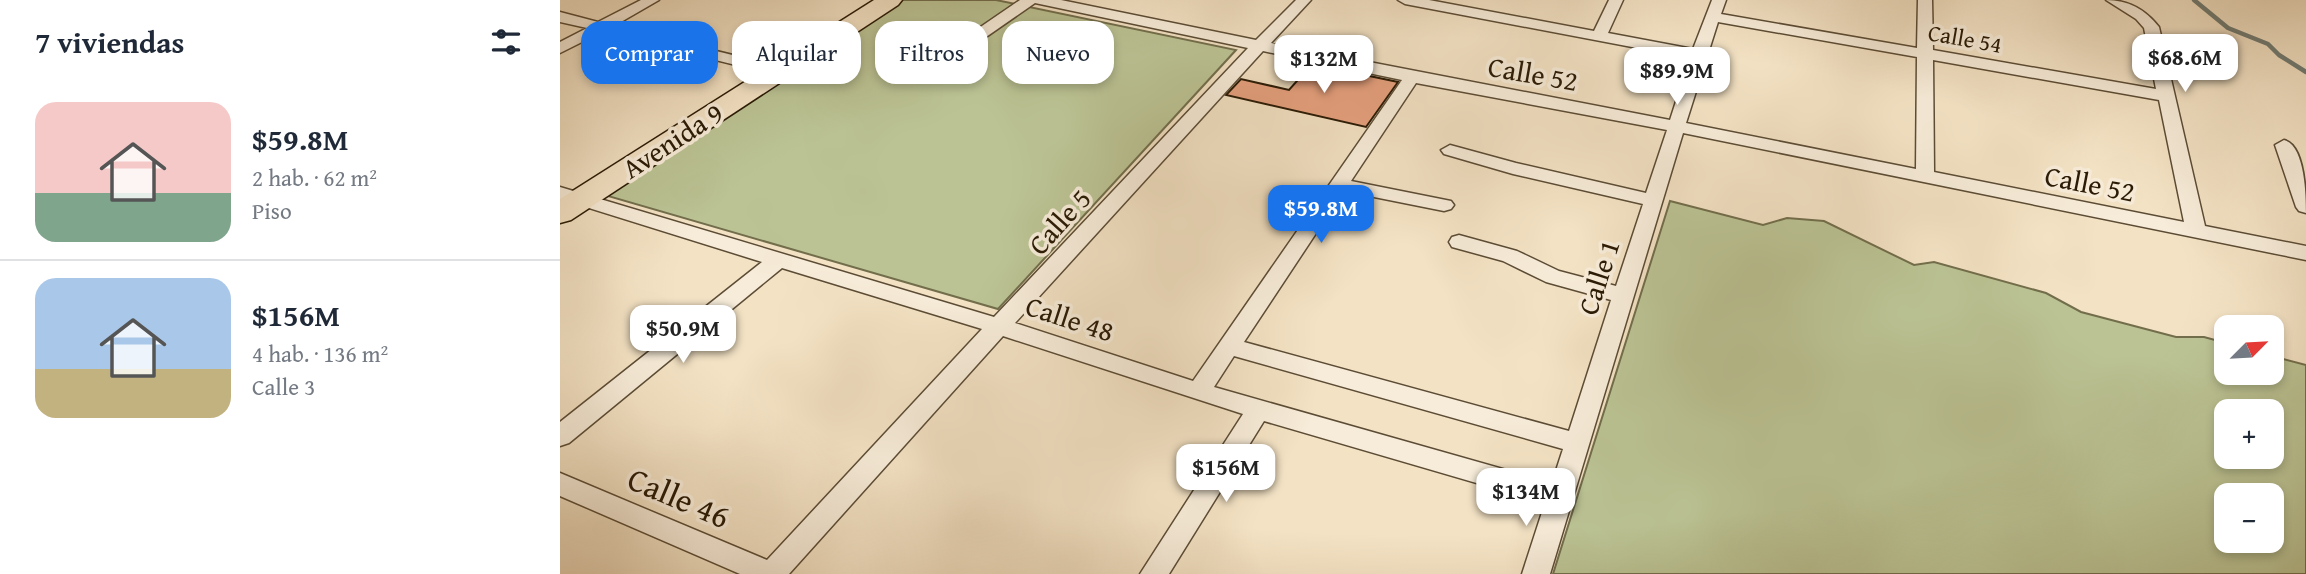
<!DOCTYPE html>
<html lang="es">
<meta charset="utf-8">
<style>
:root{--surface:#fff;--page:#f2f2f3;--text:#1f2937;--muted:#747a83;--line:#e0e1e3;--accent:#1a73e8}
body{margin:0;font-family:"Gentium Book Plus",serif;background:var(--page);color:var(--text);height:100vh;display:flex;flex-direction:column;font-size:26px;white-space:nowrap}
*{box-sizing:border-box;margin:0}
p{font-size:23px;color:var(--muted)}
.icon{flex:none;width:38px;height:38px;fill:none;stroke:currentColor;stroke-width:2;stroke-linecap:round;stroke-linejoin:round}
.map{position:relative;flex:1;overflow:hidden}
.side{display:flex;flex-direction:column;background:var(--surface);width:560px}
.side>*{flex:none}
.top-card{position:absolute;left:21px;top:21px;width:665px;height:63px;display:flex;gap:14px}
.needle{width:46px;rotate:66deg}
.tools{position:absolute;left:1654px;top:315px;display:grid;gap:14px}
.tools a{display:grid;place-items:center;width:70px;height:70px;border-radius:14px;background:var(--surface);box-shadow:0 4px 10px #0003;font-size:35px}
.price{position:absolute;translate:-50% -60px;padding:0 16px;border-radius:14px;background:#fff;color:#222;font-size:23px;line-height:46px;filter:drop-shadow(0 2px 4px #0008)}
.price::after{content:'';position:absolute;left:50%;top:42px;width:21px;height:16px;margin-left:-10px;background:inherit;clip-path:polygon(0 0,100% 0,50% 100%)}
.price.current{background:var(--accent);color:#fff}
ul{padding:0;list-style:none}
li{display:flex;align-items:center;gap:21px;height:175px;padding:0 35px}
li+li{border-top:2px solid var(--line)}
li span{display:grid;place-items:center;flex:none;width:196px;height:140px;border-radius:21px;color:#555}
li>.icon{margin-inline-start:auto}
span .icon{width:84px;height:84px;fill:#fffc;stroke-width:1}
li b{font-size:30px}
h2{display:flex;justify-content:space-between;align-items:center;height:84px;padding:0 35px;font-size:30px}
.pill{padding:0 24px;border-radius:21px;background:var(--surface);box-shadow:0 4px 10px #0003;font-size:24px;line-height:63px}
.pill.current{background:var(--accent);color:#fff}
main{display:flex;flex:1;min-height:0}
.map>svg:first-child{display:block}
.green{fill:#bbc394;stroke:#726e4c;stroke-width:2;fill-rule:evenodd}
.lines{fill:none;stroke-linecap:round;stroke-linejoin:round}
.stream{stroke:#707b73;stroke-width:4.5}
.building{fill:#e6a07e;stroke:#2a1a05;stroke-width:2}
.street-casing{stroke:#5c4c35;stroke-width:3}
.primary-casing{stroke:#2a1a05;stroke-width:3}
.street{fill:#f7ecd9;fill-rule:evenodd}
.primary{fill:#f3e2c4;fill-rule:evenodd}
.labels{text-anchor:middle;dominant-baseline:central;stroke-width:7;stroke-linejoin:round;paint-order:stroke}
.far-street-label{font-size:23px;fill:#2a1a05;stroke:#f7ecd9}
.street-label{font-size:28px;fill:#2a1a05;stroke:#f7ecd9}
.near-street-label{font-size:33px;fill:#2a1a05;stroke:#f7ecd9}
</style>
<main>
<section class="side">
<h2>7 viviendas<svg class="icon" aria-label="filters" viewBox="0 0 24 24"><path d="M4 7h16M4 17h16"/><circle cx="9" cy="7" r="2"/><circle cx="15" cy="17" r="2"/></svg></h2>
<ul>
<li><span style="background:linear-gradient(#f6c9c9 65%,#7fa58c 0)"><svg class="icon" aria-label="home" viewBox="0 0 24 24"><path d="M3 11l9-7 9 7M6 9v11h12V9"/></svg></span><div><b>$59.8M</b><p>2 hab. · 62 m²</p><p>Piso</p></div></li>
<li><span style="background:linear-gradient(#a9c7e8 65%,#c2b280 0)"><svg class="icon" aria-label="home" viewBox="0 0 24 24"><path d="M3 11l9-7 9 7M6 9v11h12V9"/></svg></span><div><b>$156M</b><p>4 hab. · 136 m²</p><p>Calle 3</p></div></li>
</ul>
</section>
<div class="map">
<svg width="1746" height="574" viewBox="0 0 1746 574">
<rect width="100%" height="100%" fill="#f3e2c4"/>
<filter id="stains"><feTurbulence type="fractalNoise" baseFrequency=".00286" numOctaves="4"/><feColorMatrix values="0 0 0 0 .2 0 0 0 0 .09 0 0 0 0 .02 0 0 0 .5 -.17"/></filter>
<radialGradient id="worn" r=".72"><stop offset=".6" stop-color="#630" stop-opacity="0"/><stop offset="1" stop-color="#630" stop-opacity=".3"/></radialGradient>
<path class="green" d="M341,0H436L676,50L438,309L41,194Z
M1110,201L1203,225L1227,218L1264,221L1354,265L1374,262L1486,293L1521,312L1616,337H1644L1666,343V373H1712V356L1746,365V574H993ZM1666,411H1712V457H1666ZM1666,495H1712V541H1666Z"/>
<g class="lines">
<path class="stream" d="M1634,0L1668,28L1708,44L1719,55L1746,72"/>
</g>
<path class="building" d="M752,64L838,82L806,127L666,95L681,79L729,90Z"/>
<g class="lines">
<g class="street-casing">
<path id="street" d="M81,0H99L54,26L226,68L228,71L220,76L42,32L0,53V42L27,28L0,22V12L38,22Z
M460,0H501L696,40L736,0H751L711,43L1110,120L1130,58L845,4L838,0H869L1034,31L1049,0H1063L1048,33L1133,49L1152,0H1166L1161,14L1357,48L1358,0H1372L1373,50L1596,89L1584,28L1576,19L1546,0C1568,0 1585,9 1599,27L1645,226L1746,246V260L1123,133L990,574H962L985,503L704,421L609,574H580L683,414L443,336L229,574H180L0,496V473L207,560L422,329L222,268L9,443L0,446V422L202,262L0,199V187L434,317L688,48L475,3L380,69H368L366,66L368,63ZM1158,22L1357,57L1356,169L1126,123ZM703,51L842,80L633,381L455,323ZM1373,60L1599,100L1624,222L1374,172ZM856,83L1107,130L1086,193L956,163L890,145L881,150L884,154L953,174L1083,204L1056,286L999,271L957,251L899,235L892,237L889,242L892,247L943,261L986,282L1051,300L1009,431L684,342L784,191L884,211L891,209L894,205L891,201L791,181ZM674,356L1003,449L992,483L654,387Z
M1724,140C1745,145 1746,195 1746,213L1739,211L1736,207L1715,145Z"/>
</g>
<g class="primary-casing">
<path id="primary" d="M314,0H342L338,5L11,220L0,223V199Z"/>
</g>
<use href="#street" class="street"/>
<use href="#primary" class="primary"/>
</g>
<g class="labels">
<g class="far-street-label">
<text transform="translate(1405 38) rotate(10)">Calle 54</text>
</g>
<g class="street-label">
<text transform="translate(973 73) rotate(10)">Calle 52</text>
<text transform="translate(112 140) rotate(-33)">Avenida 9</text>
<text transform="translate(1530 183) rotate(11)">Calle 52</text>
<text transform="translate(499 221) rotate(-48)">Calle 5</text>
<text transform="translate(1038 277) rotate(-72)">Calle 1</text>
<text transform="translate(510 318) rotate(18)">Calle 48</text>
</g>
<g class="near-street-label">
<text transform="translate(119 497) rotate(23)">Calle 46</text>
</g>
</g>
<rect width="100%" height="100%" filter="url(#stains)"/>
<rect width="100%" height="100%" fill="url(#worn)"/>
</svg>
<div class="tools">
<a><svg class="needle" viewBox="-14 -14 28 28"><path d="M0-13l5 13h-10z" fill="#e53935"/><path d="M0 13l5-13h-10z" fill="#747a83"/></svg></a>
<a>+</a>
<a>−</a>
</div>
<b class="price" style="left:1625px;top:94px">$68.6M</b>
<b class="price" style="left:764px;top:95px">$132M</b>
<b class="price" style="left:1117px;top:107px">$89.9M</b>
<b class="price current" style="left:761px;top:245px">$59.8M</b>
<b class="price" style="left:123px;top:365px">$50.9M</b>
<b class="price" style="left:666px;top:504px">$156M</b>
<b class="price" style="left:966px;top:528px">$134M</b>
<div class="top-card">
<a class="pill current">Comprar</a>
<a class="pill">Alquilar</a>
<a class="pill">Filtros</a>
<a class="pill">Nuevo</a>
</div>
</div>
</main>
